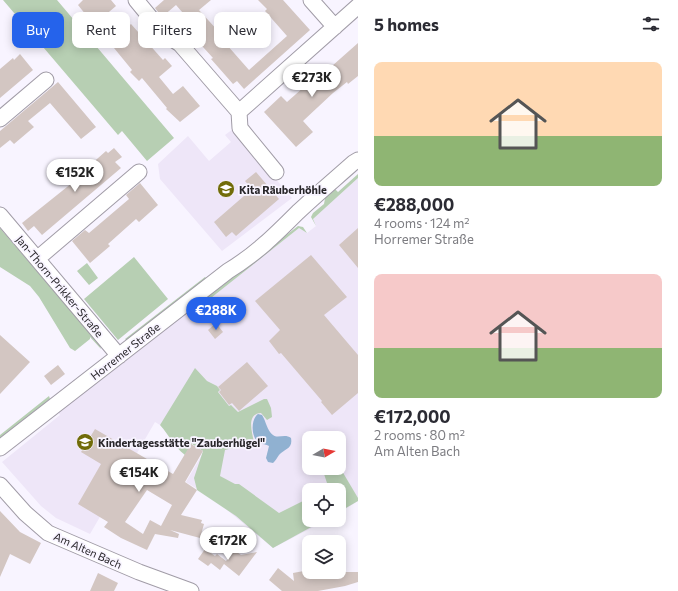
<!DOCTYPE html>
<meta charset="utf-8">
<style>
:root{--surface:#fff;--page:#f2f2f3;--text:#2b2b33;--muted:#7c7c81;--accent:#2563eb}
body{margin:0;font-family:Commissioner,sans-serif;background:var(--page);color:var(--text);height:100vh;display:flex;flex-direction:column;font-size:15px;white-space:nowrap}
*{box-sizing:border-box;margin:0}
p{font-size:13px;color:var(--muted)}
.icon{flex:none;width:22px;height:22px;fill:none;stroke:currentColor;stroke-width:2;stroke-linecap:round;stroke-linejoin:round}
.map{position:relative;flex:1;overflow:hidden}
.sheet{display:flex;flex-direction:column;background:var(--surface);width:320px}
.sheet>*{flex:none}
.top-card{position:absolute;left:12px;top:12px;width:286px;height:36px;display:flex;gap:8px}
.needle{width:26px;rotate:80deg}
.buttons{position:absolute;left:302px;top:431px;display:grid;gap:8px}
.buttons a{display:grid;place-items:center;width:44px;height:44px;border-radius:8px;background:var(--surface);box-shadow:0 2px 10px #0003;font-size:20px}
.price{position:absolute;translate:-50% -34px;padding:0 9px;border-radius:14px;background:#fff;color:#222;font-size:13px;line-height:26px;filter:drop-shadow(0 1px 2px #0008)}
.price::after{content:'';position:absolute;left:50%;top:24px;width:12px;height:9px;margin-left:-6px;background:inherit;clip-path:polygon(0 0,100% 0,50% 100%)}
.price.selected{background:var(--accent);color:#fff}
ul{padding:0;list-style:none}
li{display:grid;align-content:center;gap:8px;height:212px;padding:0 16px}
li span{display:grid;place-items:center;height:124px;border-radius:8px;color:#555}
li>.icon{margin-inline-start:auto}
span .icon{width:72px;height:72px;fill:#fffc;stroke-width:1}
li b{font-size:17px}
h2{display:flex;justify-content:space-between;align-items:center;height:48px;padding:0 16px;font-size:17px}
.pill{padding:0 14px;border-radius:8px;background:var(--surface);box-shadow:0 2px 10px #0003;font-size:14px;line-height:36px}
.pill.selected{background:var(--accent);color:#fff}
main{display:flex;flex:1;min-height:0}
.map>svg:first-child{display:block}
.built{fill:#eee6f8;fill-rule:evenodd}
.green{fill:#b7cfb3}
.water{fill:#90b1d1}
.building{fill:#d3c6c2;fill-rule:evenodd}
.lines{fill:none;stroke-linecap:round;stroke-linejoin:round}
.street-casing{stroke:#a19ca7;stroke-width:17}
.street{stroke:#fff;stroke-width:15}
.labels{text-anchor:middle;dominant-baseline:central;stroke-width:3.5;stroke-linejoin:round;paint-order:stroke}
.poi-label{font-size:11px;font-weight:bold;fill:#28262a;stroke:#f8f4ff;text-anchor:start}
.street-label{font-size:11px;fill:#28262a;stroke:#f8f4ff}
</style>
<main>
<div class="map">
<svg width="358" height="591" viewBox="0 0 358 591">
<rect width="100%" height="100%" fill="#f8f4ff"/>
<path class="built" d="M233,129L292,198L222,251L160,179L158,164L188,136L209,161L231,142L225,135Z
M358,178V501L339,513V490H309V520H327L273,548L215,500L186,482L217,429L174,405L160,425L155,422L90,534L56,518L41,506L2,462L60,415L58,412L200,302L202,304L299,228L307,233L316,226L313,219ZM309,438H339V468H309Z"/>
<path class="green" d="M3,0H57L174,138L147,161L122,131L118,135Z
M358,174V178L313,219L316,226L311,217L313,213L324,204L326,193L332,186L338,192Z
M298,226L303,227L307,233L299,228L202,305L200,302Z
M0,228L89,332L100,345L101,349L90,337V339L75,351L70,348L39,297L30,286L0,267Z
M134,257L168,299L118,340L84,299Z
M87,263L98,278L89,285L77,271Z
M205,277L207,279L127,341L125,339Z
M195,368L207,381L217,386L220,390L218,392L229,406L231,405L238,412L264,399H267L271,408L272,417L267,420L261,413C246,414 252,432 254,442L246,447L237,445L233,448L225,450L220,476L235,484H239L279,513L309,498V520H324L273,548L236,516L197,490L194,478L203,451L192,444L185,455C174,447 169,435 160,425Z
M49,396L50,399L0,438V435Z
M339,466L358,498V501L339,512V490H325L328,486L322,468H339Z"/>
<path class="water" d="M258,414L262,415C266,421 267,431 273,435C278,439 285,433 291,438C293,449 285,448 279,455C277,458 276,460 273,463L268,462L266,458L269,446C265,444 260,444 257,441C251,435 251,419 258,414Z"/>
<path class="building" d="M83,0H111L116,6L96,23L92,18L90,20L78,5Z
M164,0H211L199,10L229,43L227,45L249,70L287,36L265,11L267,9L258,0H283L310,30L244,89L237,81L233,84L211,59L213,58L183,25L189,20L176,5L162,17L155,8Z
M131,24L163,60L165,58L172,66L159,77L173,94L183,86L200,106L180,122L166,109L167,108L142,78L139,81L130,72L132,70L114,48L116,47L111,41Z
M358,43V76L348,84L347,82L333,93L303,121L313,132L296,147L264,112L281,96L287,102L330,64L332,66Z
M20,54L33,70L0,98V69L13,58L14,60Z
M58,82L96,127L81,139L50,103L28,121L34,127L14,144L10,140L0,148V131Z
M114,148L122,157L115,162L121,168L42,235L34,226L28,231L22,223L82,175L80,174L106,151L108,153Z
M256,172L279,199L236,236L232,232L226,237L214,222L252,189L245,181Z
M140,183L158,205L139,222L136,219L108,244L110,246L90,263L72,241L85,230L89,233L129,199L126,195Z
M358,228V268L339,245Z
M311,255L347,297L324,315L358,355V393L332,415L321,402L322,401L281,353L279,354L269,341L280,330L255,301Z
M216,323L223,332L215,339L208,330Z
M0,335L30,362L0,394Z
M247,362L268,386L239,411L232,403L229,405L219,392L221,390L218,387Z
M58,365L65,374L51,385L44,376Z
M95,429L173,474L191,444L203,451L185,482L197,490L181,515L202,520L201,523L204,524L200,538L170,530L179,534L178,538L155,534L147,550L121,538L104,527L108,522L78,504L101,464L81,452ZM147,490L172,505L161,526L150,520L143,534L125,522Z
M0,511L20,532L41,543L30,564L10,554L0,577Z
M205,549L215,556L217,554L226,561L234,550L241,555L257,552L239,576L224,564L220,570L211,563L208,566L198,559Z
M278,568L294,581L293,573L309,570V572H358V582L345,586L318,591H282L269,580Z
M98,573L118,583L114,591H90Z"/>
<g class="lines">
<g class="street-casing">
<path id="street" d="M136,0L164,34L180,44L239,112L240,128L276,172
M311,0L335,27
M239,112L358,6
M0,119L46,80
M0,215L119,356
M37,259L139,172
M0,448L228,271C256,254 275,235 298,212C316,195 335,179 353,163L358,160
M0,485L25,513L48,533L139,572L191,591"/>
</g>
<use href="#street" class="street"/>
</g>
<defs>
<g id="school-disc" transform="scale(0.9)"><circle r="9.5" fill="#716c09" stroke="#f8f4ff"/><path d="M0-5L7-2L0 1L-7-2ZM-4 1L0 2.5L4 1V4Q0 6-4 4Z" fill="#fff"/></g>
</defs>
<g fill-rule="evenodd">
<use href="#school-disc" x="226" y="189"/>
<use href="#school-disc" x="85" y="442"/>
</g>
<g class="labels">
<g class="poi-label">
<text x="239" y="189">Kita Räuberhöhle</text>
<text x="98" y="442">Kindertagesstätte "Zauberhügel"</text>
</g>
<g class="street-label">
<text transform="translate(60 286) rotate(50)">Jan-Thorn-Prikker-Straße</text>
<text transform="translate(125 351) rotate(-38)">Horremer Straße</text>
<text transform="translate(88 550) rotate(24)">Am Alten Bach</text>
</g>
</g>
</svg>
<div class="buttons">
<a><svg class="needle" viewBox="-14 -14 28 28"><path d="M0-13l5 13h-10z" fill="#e53935"/><path d="M0 13l5-13h-10z" fill="#7c7c81"/></svg></a>
<a><svg class="icon" aria-label="locate" viewBox="0 0 24 24"><circle cx="12" cy="12" r="6"/><path d="M12 2v4M12 18v4M2 12h4M18 12h4"/></svg></a>
<a><svg class="icon" aria-label="layers" viewBox="0 0 24 24"><path d="M12 4l9 5-9 5-9-5zM3 14l9 5 9-5"/></svg></a>
</div>
<b class="price" style="left:312px;top:98px">€273K</b>
<b class="price" style="left:75px;top:193px">€152K</b>
<b class="price selected" style="left:216px;top:331px">€288K</b>
<b class="price" style="left:139px;top:493px">€154K</b>
<b class="price" style="left:228px;top:561px">€172K</b>
<div class="top-card">
<a class="pill selected">Buy</a>
<a class="pill">Rent</a>
<a class="pill">Filters</a>
<a class="pill">New</a>
</div>
</div>
<section class="sheet">
<h2>5 homes<svg class="icon" aria-label="filters" viewBox="0 0 24 24"><path d="M4 7h16M4 17h16"/><circle cx="9" cy="7" r="2"/><circle cx="15" cy="17" r="2"/></svg></h2>
<ul>
<li><span style="background:linear-gradient(#ffd9b3 60%,#8fb573 0)"><svg class="icon" aria-label="home" viewBox="0 0 24 24"><path d="M3 11l9-7 9 7M6 9v11h12V9"/></svg></span><div><b>€288,000</b><p>4 rooms · 124 m²</p><p>Horremer Straße</p></div></li>
<li><span style="background:linear-gradient(#f6c9c9 60%,#8fb573 0)"><svg class="icon" aria-label="home" viewBox="0 0 24 24"><path d="M3 11l9-7 9 7M6 9v11h12V9"/></svg></span><div><b>€172,000</b><p>2 rooms · 80 m²</p><p>Am Alten Bach</p></div></li>
</ul>
</section>
</main>
